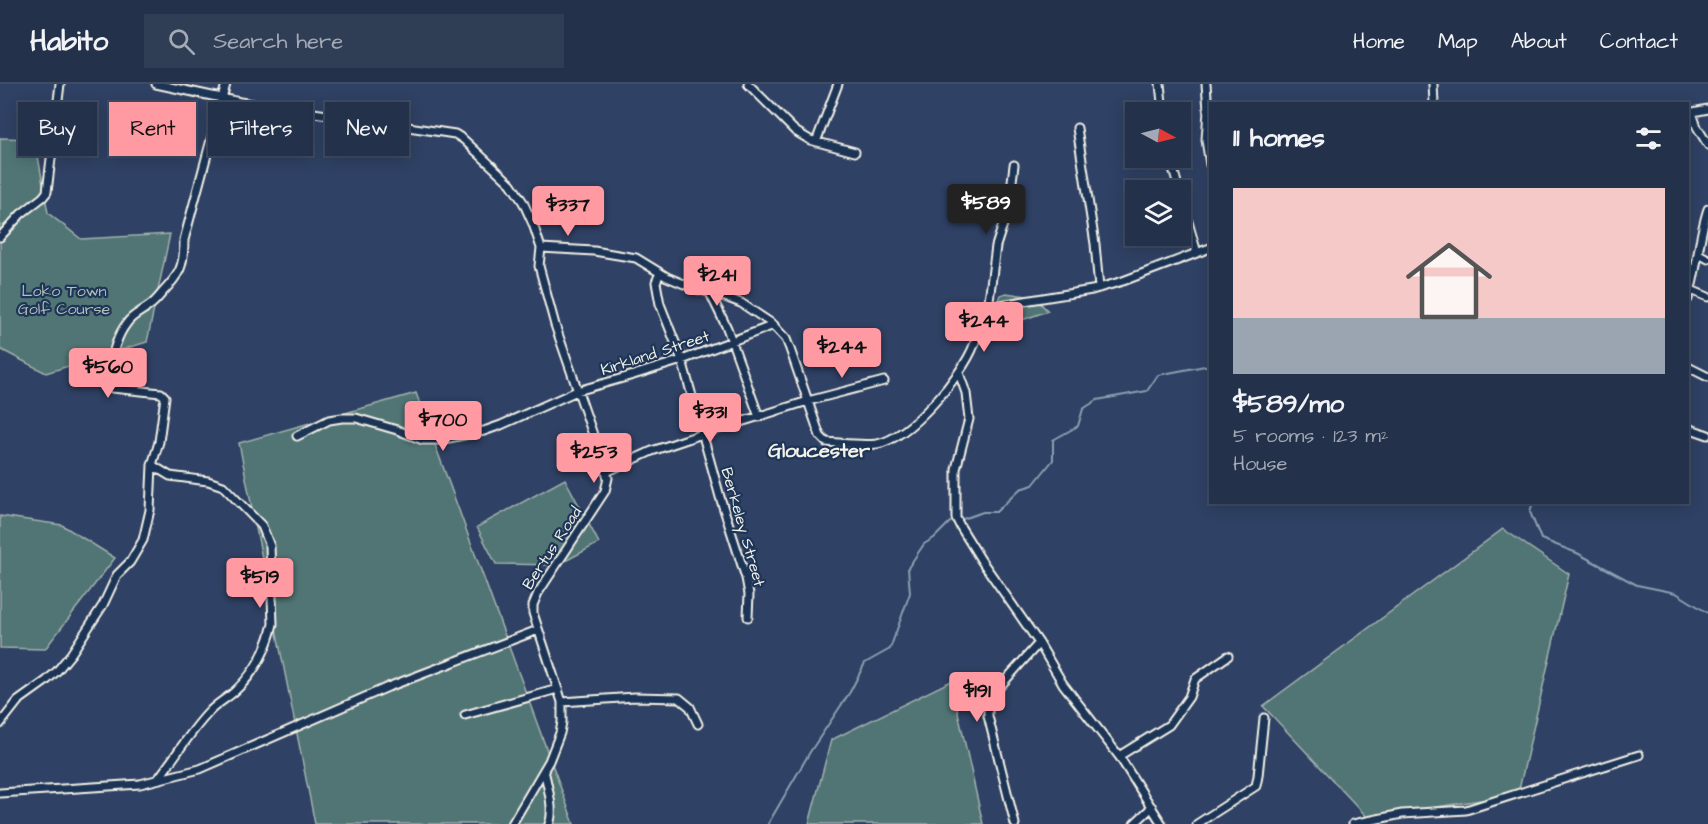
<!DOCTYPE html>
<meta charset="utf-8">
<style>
:root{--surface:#23314b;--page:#2f3d55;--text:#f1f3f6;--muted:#a3a9b5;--line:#404c63;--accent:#ff9aa2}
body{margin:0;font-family:"Architects Daughter",sans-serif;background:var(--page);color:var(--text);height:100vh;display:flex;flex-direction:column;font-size:22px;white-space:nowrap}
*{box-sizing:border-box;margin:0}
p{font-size:20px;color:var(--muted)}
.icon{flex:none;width:33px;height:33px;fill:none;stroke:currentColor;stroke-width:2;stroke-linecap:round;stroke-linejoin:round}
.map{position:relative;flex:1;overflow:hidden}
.sheet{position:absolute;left:1209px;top:18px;width:480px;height:402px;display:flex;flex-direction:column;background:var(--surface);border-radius:0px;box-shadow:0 3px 15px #0003,0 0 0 2px var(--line)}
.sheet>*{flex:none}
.hud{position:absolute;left:18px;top:18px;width:570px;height:54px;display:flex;gap:12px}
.needle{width:39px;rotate:97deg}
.controls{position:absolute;left:1125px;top:18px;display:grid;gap:12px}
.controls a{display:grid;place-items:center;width:66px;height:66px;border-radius:0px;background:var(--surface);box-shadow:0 3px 15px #0003,0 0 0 2px var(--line);font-size:30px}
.price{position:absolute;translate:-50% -51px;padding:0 14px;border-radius:6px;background:var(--accent);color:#111;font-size:20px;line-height:39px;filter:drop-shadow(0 2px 3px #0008)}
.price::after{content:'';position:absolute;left:50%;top:36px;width:18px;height:14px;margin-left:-9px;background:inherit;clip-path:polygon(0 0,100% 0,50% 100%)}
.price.selected{background:#222;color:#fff}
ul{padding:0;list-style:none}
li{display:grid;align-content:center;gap:12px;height:318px;padding:0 24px}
li span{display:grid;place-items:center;height:186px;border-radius:0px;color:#555}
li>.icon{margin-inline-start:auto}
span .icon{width:108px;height:108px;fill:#fffc;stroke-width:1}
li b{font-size:26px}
h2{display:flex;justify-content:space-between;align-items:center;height:72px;padding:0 24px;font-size:26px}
.tag{padding:0 21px;border-radius:0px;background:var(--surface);box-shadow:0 3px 15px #0003,0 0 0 2px var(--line);font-size:21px;line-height:54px}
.tag.selected{background:var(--accent);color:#111}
header{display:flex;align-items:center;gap:36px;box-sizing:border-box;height:84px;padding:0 30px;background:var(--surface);border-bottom:2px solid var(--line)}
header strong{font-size:28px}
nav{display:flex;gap:33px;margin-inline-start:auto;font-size:21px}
.search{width:420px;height:54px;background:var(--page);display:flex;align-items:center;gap:15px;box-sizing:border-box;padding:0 21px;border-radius:0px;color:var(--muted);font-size:22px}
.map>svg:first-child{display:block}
.green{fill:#517474;stroke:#a2b2ae;stroke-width:1.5}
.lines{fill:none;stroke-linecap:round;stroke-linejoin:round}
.stream{stroke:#8c9fb1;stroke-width:2}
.minor-casing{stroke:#f4f1e8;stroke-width:11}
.minor{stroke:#1d3557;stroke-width:7}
.labels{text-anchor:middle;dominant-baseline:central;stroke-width:4.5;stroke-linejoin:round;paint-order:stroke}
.park-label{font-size:16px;fill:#b3bfba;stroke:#1d3557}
.street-label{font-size:16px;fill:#f4f1e8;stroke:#1d3557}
.quarter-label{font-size:20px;font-weight:bold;fill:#f4f1e8;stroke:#1d3557}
</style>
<header>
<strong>Habito</strong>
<div class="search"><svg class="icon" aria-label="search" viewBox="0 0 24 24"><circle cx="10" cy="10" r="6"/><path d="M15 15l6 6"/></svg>Search here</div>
<nav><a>Home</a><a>Map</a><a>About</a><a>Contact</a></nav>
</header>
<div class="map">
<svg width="1708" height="740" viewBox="0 0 1708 740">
<rect width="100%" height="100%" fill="#2f4164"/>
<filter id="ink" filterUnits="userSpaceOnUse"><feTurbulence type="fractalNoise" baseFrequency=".0167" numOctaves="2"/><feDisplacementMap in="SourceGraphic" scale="12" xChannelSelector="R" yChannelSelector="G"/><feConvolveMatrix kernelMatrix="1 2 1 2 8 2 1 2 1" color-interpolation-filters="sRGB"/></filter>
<g filter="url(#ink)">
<path class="green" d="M0,54L35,55L48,129L81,155L170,150L147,258L46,289L0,265Z
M1006,209L1034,213L1048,227L1025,235L1006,239L995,224L1000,211Z
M416,309L574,740H315L239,359Z
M565,395L599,459L558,481L496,480L477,443Z
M0,432L62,441L115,474L45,565L0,564Z
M1503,445L1569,490L1518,710L1368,734L1263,622Z
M951,597L983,740H809L831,656Z"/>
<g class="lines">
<path class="stream" d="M1533,418L1530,428L1541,455L1577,469L1637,501L1676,509L1708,529
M960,436L983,428H996L1020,405L1033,401L1053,376V356L1078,342L1083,325L1097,316L1147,307L1158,291L1210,281
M768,740L810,668L850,608L865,579L890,565L910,509L908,484L924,460L934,454L950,438L954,437"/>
<g class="minor-casing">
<path id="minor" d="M156,0L240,18L455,50L463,55L511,100L523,118L533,140L541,164L539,182L555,241L608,394L605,407L538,509L533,521V529L562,618V638L560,649L549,677L512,740
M748,0L795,47L810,56L855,68
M1160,0L1163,28
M1206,0L1208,26L1206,56L1210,81
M1433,0L1434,20
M1688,29L1708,25
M1692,29L1697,43L1708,61
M1077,44L1095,160L1099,204
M816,58L838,0
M1170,74L1179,106
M1180,110L1197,169
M0,153L21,130L43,113L47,108L60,0
M541,164L594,167L636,174L667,193L696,205L720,211L741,219L771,239L786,255L790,265L820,352L826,358C842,359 861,362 877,360C909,355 963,291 974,261C979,248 979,228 994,222L1092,206L1123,197L1210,164
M1699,170L1708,175
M660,189L656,198L657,204L660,220L682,276L720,413L746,494L749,510L748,533
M1691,206L1708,213
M710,209L727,244L759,333
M1688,215C1698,185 1698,154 1708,125
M988,224L996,162L1009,122L1014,81
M1688,283L1708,293
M959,289L966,309L969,335L956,385V434L960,442L981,476L1039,559L1063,600L1119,672L1162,740
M1688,344L1708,351
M297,352L329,336L342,334H356L397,346L423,356H439L484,347L501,341L577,307L630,292L682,276L774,241
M152,381L170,392L208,397L223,402L262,442L270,462L273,540C267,566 254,590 234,608C226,615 216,620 209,628C190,648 175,673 158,695
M606,388L652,367L702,350L808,317L884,297
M562,618L635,613L679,614L690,623L698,640
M465,631L558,605
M0,640L18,617L46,597L57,587L71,570L103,521L117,491L130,478L143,456L150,426L152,381L159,358L165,313L161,309L112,304L106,300C111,280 114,255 127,239C132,231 141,228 149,222C154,219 158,214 162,209C180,190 184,183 184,156L226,0
M1119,672L1169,641L1189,613L1195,595L1228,572
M544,686C547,700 555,727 549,740
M0,709L140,700L200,685L388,603L538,546
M1015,740L988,632V623L994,609L1039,559
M1134,740L1152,723
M1197,740L1256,702L1258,692L1264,634
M1353,740L1402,730L1466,726L1639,671"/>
</g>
<use href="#minor" class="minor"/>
</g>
</g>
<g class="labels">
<g class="park-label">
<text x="64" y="207">Loko Town<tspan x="64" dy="18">Golf Course</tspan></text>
</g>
<g class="street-label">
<text transform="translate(655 269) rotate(-18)">Kirkland Street</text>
<text transform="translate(743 443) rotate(74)">Berkeley Street</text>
<text transform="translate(552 464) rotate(-57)">Bertus Road</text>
</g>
<g class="quarter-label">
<text x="819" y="367">Gloucester</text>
</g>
</g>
</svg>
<div class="controls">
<a><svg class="needle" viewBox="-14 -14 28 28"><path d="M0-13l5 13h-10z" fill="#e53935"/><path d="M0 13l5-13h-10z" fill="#a3a9b5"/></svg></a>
<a><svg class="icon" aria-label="layers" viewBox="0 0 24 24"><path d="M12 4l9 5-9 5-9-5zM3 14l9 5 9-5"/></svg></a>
</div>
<b class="price selected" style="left:986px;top:151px">$589</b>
<b class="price" style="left:568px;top:153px">$337</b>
<b class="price" style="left:717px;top:223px">$241</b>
<b class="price" style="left:984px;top:269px">$244</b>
<b class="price" style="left:842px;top:295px">$244</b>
<b class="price" style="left:108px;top:315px">$560</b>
<b class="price" style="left:710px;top:360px">$331</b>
<b class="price" style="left:443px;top:368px">$700</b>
<b class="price" style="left:594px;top:400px">$253</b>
<b class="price" style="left:260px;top:525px">$519</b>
<b class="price" style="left:977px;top:639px">$191</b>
<div class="hud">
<a class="tag">Buy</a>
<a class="tag selected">Rent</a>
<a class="tag">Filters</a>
<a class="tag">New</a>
</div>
<section class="sheet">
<h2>11 homes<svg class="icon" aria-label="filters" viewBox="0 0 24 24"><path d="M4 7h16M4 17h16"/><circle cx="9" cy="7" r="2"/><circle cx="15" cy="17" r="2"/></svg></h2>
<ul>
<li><span style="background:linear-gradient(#f6c9c9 70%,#9aa5b1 0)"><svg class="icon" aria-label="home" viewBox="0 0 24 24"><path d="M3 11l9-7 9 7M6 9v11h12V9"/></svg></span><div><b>$589/mo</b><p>5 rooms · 123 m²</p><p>House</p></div></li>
</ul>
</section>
</div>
